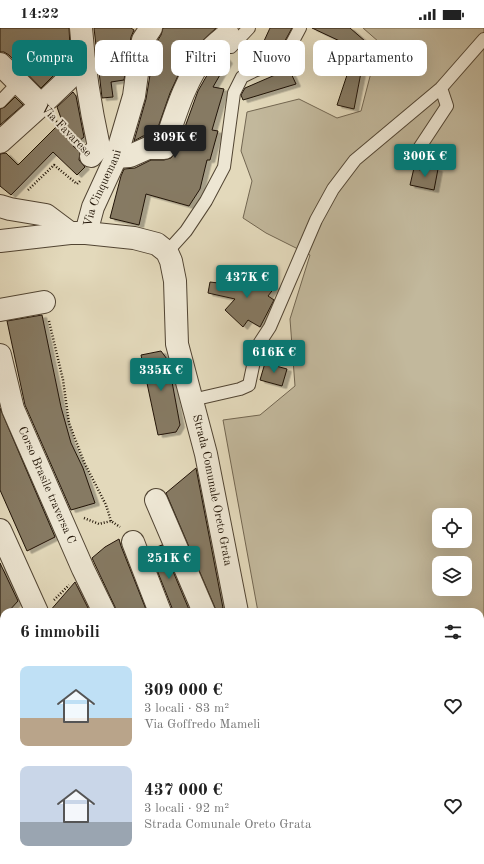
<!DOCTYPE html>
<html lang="it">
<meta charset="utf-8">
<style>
:root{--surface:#fff;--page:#f6f6f6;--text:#222;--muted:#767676;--accent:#0f766e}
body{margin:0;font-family:"Old Standard TT",serif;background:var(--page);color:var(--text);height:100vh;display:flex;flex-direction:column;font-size:15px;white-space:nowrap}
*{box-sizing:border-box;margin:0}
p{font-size:13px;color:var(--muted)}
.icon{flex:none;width:22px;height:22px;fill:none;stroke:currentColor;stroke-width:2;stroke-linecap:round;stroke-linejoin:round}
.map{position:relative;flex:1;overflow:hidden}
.details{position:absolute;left:0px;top:580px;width:484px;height:256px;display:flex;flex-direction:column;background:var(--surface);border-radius:12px 12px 0 0;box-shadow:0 4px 16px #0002}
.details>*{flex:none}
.hud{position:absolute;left:12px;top:12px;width:460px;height:36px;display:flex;gap:8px}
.fabs{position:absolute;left:432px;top:480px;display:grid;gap:8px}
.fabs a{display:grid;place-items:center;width:40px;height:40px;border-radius:8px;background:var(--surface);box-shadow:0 4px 16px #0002;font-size:20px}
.price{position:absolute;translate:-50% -34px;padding:0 9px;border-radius:4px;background:var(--accent);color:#fff;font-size:13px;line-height:26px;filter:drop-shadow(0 1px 2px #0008)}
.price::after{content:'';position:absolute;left:50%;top:24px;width:12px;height:9px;margin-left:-6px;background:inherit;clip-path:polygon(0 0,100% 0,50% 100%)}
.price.on{background:#222;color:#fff}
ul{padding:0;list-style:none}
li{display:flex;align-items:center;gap:12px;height:100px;padding:0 20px}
li span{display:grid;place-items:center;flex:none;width:112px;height:80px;border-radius:8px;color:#555}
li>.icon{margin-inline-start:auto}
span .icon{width:48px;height:48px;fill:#fffc;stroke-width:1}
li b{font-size:17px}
h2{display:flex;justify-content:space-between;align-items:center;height:48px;padding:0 20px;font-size:17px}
.chip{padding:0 14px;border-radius:8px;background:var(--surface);box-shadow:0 4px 16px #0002;font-size:14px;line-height:36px}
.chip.on{background:var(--accent);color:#fff}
.status{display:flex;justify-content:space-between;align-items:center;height:28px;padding:0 20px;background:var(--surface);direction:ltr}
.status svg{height:11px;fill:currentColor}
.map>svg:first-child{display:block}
.green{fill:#c2b89c;stroke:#726651;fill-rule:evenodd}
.building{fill:#867a64;stroke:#211406;filter:url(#shadow)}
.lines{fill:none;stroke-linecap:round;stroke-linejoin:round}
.lane-casing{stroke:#524533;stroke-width:14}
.street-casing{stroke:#524533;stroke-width:24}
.path{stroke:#211406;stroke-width:2.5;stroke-dasharray:1 2;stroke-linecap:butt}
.lane{stroke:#ede6d3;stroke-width:12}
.street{stroke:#ede6d3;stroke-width:22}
.labels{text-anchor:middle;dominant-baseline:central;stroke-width:4;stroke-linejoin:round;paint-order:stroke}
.street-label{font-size:12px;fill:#211406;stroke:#ede6d3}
</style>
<div class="status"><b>14:22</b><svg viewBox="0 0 49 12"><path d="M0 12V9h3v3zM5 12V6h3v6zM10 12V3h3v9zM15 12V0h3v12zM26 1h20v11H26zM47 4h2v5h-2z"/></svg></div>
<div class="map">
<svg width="484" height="836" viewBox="0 0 484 836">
<defs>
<filter id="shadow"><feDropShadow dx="4.5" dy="2.5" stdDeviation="0" flood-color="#0004"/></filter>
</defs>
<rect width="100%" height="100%" fill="#e3d9bb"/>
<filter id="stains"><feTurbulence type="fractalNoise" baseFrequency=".005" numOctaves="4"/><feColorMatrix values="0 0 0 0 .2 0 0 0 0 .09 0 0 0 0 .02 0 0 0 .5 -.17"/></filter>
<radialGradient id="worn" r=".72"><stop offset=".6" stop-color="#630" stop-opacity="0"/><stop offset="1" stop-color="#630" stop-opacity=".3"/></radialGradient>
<path class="green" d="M363,0H484V641L480,643V584H258L223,392L260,387L295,358L290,291L310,227L266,205L243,190L252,153L241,123L247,84L299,71L337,90L361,83L379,14ZM439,487H465V513H439ZM439,535H465V561H439Z"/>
<path class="building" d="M0,0H69L70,19L47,34L56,45L41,60L9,27L4,24H0Z
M94,0H131L134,2L131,9L124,52L111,54L113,69L102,70Z
M163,0H216L198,17L182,39L170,65L155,108H143L134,113L146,71L155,17L161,7Z
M270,0H292L281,20L264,13Z
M312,0H350L381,27L379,31L367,25L363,34L354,81L337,77L348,44L335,38L344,15Z
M223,27L228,33L213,59L224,61L212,102L218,103L210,132H207L200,161L189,178L146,166L139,197L110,190L121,148L124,141L135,140L151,132H164L171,130L176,124L198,63L210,42Z
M289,41L296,56L243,72L241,67L245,60Z
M73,64L76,68L84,109L73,118L80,124L79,132L85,139L77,147L53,124L11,167L0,158V126L6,125L18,137L62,93L57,79Z
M15,69L23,77L0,97V81L5,79Z
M421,138L438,141L434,162L410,157L414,140L420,142Z
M252,244L275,259L268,268L274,272L260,299L248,292L243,299L225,282L235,271L208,265L210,254L243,258Z
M42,287L61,379L71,415L83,440L95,475L71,482L25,377L7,293Z
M161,323L167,331L170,343L180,397L176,404L158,407L141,327Z
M265,335L287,341L282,358L260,352Z
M0,380L55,509L27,523L0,462Z
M196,440L223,580L216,582L166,465Z
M119,511L121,518L147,584H116L115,579L92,530L105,519Z
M162,517L190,584H172V580L149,522Z
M0,535L18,573L8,584H4V588L0,592Z
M75,554L90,584H49Z"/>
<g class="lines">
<g class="lane-casing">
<path id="lane" d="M219,14L231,19L249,0
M0,74L18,55
M412,131L447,78L441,60
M167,224L186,203L206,173L224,139L234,65L242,49L254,43L283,32L300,0
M192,372L240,361L249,357L257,319L270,299L316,192L333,161L355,132L441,60L484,11
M0,734L4,736"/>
</g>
<g class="street-casing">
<g id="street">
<path d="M81,0C84,42 90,78 99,119L91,128"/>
<path d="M0,36L41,77"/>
<path d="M0,114L41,77L84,36"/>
<path d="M116,129L130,128L148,120H164C174,90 186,48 207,25C213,18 221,12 228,6"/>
<path d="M0,178L10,181L46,187L70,205"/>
<path id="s1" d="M86,205L93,179L116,129L134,68L139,31L143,12L151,0"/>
<path id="s2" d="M0,213L70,205H86L134,210L157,216L167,224L171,233L175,253L177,316L206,426L237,584"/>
<path d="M0,282L44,274"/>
<path id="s3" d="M0,327L13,381L83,541L104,584"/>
<path d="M156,472L204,584"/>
<path d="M0,502L37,584"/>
<path d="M133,514L160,584"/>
<path d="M0,610L4,607"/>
<path d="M0,665L4,675"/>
<path d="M0,824L4,815"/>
<path d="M229,832L230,836"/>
</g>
</g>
<path class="path" d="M54,91L76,113
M28,162L54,137L77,156L81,152
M49,293L63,352L69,395L84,434L106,477L111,493
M84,490L99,496L111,493L120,499
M54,572L69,557"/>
<use href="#lane" class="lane"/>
<use href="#street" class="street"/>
</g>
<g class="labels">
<g class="street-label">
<text transform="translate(66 103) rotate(46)">Via Favarese</text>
<text stroke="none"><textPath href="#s1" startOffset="48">Via Cinquemani</textPath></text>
<text stroke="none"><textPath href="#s3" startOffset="139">Corso Brasile traversa C</textPath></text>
<text stroke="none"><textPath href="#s2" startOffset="415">Strada Comunale Oreto Grata</textPath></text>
</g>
</g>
<rect width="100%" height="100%" filter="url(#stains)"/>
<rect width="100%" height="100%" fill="url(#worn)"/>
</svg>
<div class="fabs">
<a><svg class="icon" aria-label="locate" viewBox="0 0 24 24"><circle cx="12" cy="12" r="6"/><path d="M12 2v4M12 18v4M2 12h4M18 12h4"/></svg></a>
<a><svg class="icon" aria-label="layers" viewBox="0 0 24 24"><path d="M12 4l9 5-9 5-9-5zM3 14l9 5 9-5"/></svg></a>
</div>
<b class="price on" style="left:175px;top:131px">309K €</b>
<b class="price" style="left:425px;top:150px">300K €</b>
<b class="price" style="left:247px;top:271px">437K €</b>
<b class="price" style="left:274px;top:346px">616K €</b>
<b class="price" style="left:161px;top:364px">335K €</b>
<b class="price" style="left:169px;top:552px">251K €</b>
<div class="hud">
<a class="chip on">Compra</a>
<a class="chip">Affitta</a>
<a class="chip">Filtri</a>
<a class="chip">Nuovo</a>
<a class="chip">Appartamento</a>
</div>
<section class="details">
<h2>6 immobili<svg class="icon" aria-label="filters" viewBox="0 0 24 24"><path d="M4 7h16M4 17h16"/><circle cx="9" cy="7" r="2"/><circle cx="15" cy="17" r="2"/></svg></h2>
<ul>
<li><span style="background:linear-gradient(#bfe0f5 65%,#b9a48a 0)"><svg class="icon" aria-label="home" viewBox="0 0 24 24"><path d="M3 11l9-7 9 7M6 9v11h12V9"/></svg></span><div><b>309 000 €</b><p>3 locali · 83 m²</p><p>Via Goffredo Mameli</p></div><svg class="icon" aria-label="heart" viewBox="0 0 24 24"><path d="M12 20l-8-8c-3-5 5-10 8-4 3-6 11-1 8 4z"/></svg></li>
<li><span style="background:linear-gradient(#c9d6e8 70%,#9aa5b1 0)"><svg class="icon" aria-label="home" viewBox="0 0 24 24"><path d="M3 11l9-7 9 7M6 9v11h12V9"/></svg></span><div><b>437 000 €</b><p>3 locali · 92 m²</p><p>Strada Comunale Oreto Grata</p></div><svg class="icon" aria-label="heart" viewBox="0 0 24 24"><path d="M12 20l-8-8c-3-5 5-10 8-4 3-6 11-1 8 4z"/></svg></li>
</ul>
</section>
</div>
